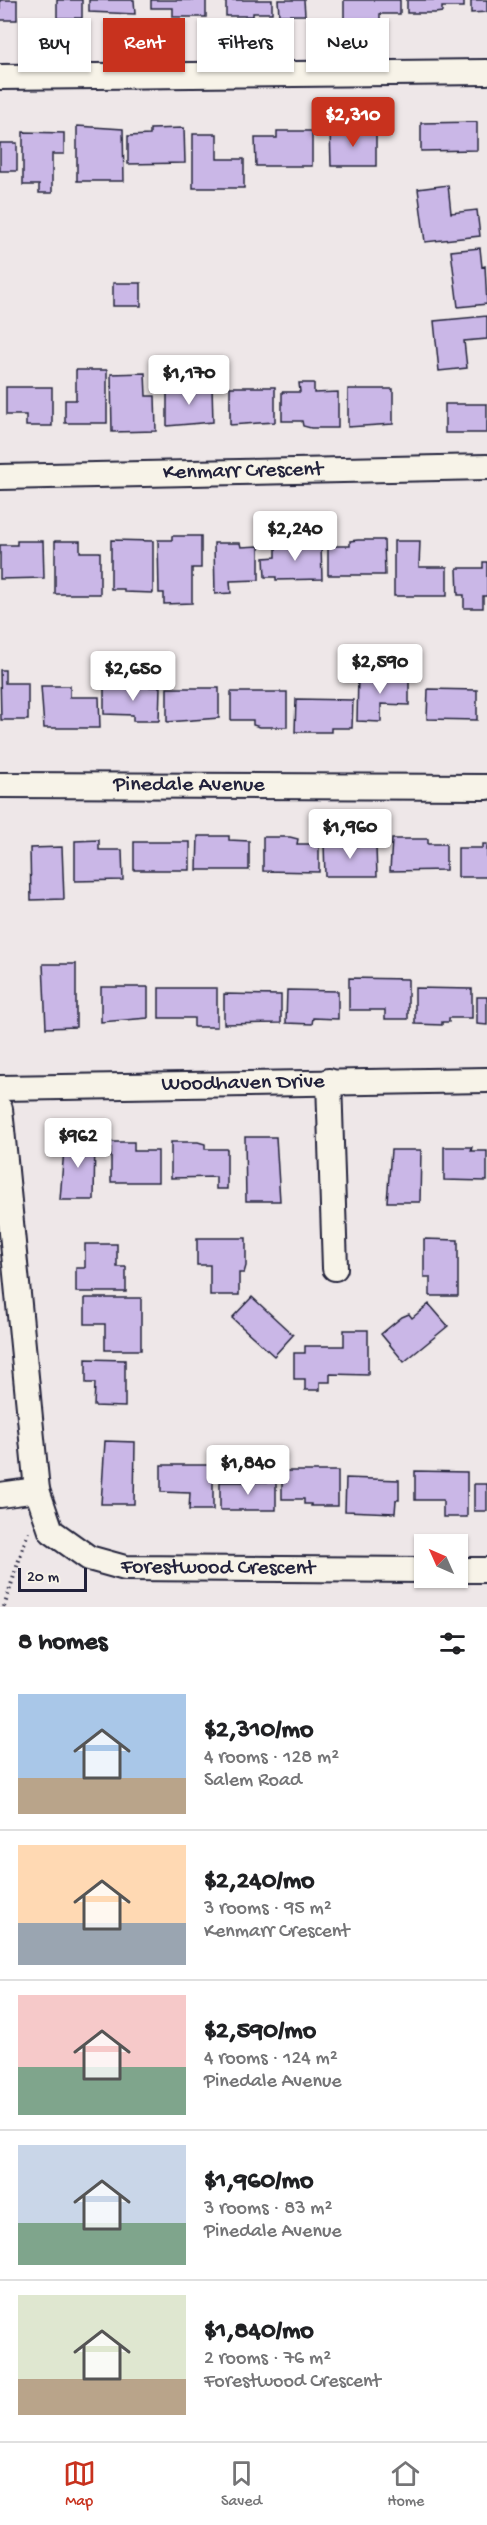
<!DOCTYPE html>
<meta charset="utf-8">
<style>
:root{--surface:#fff;--page:#f6f6f6;--text:#202124;--muted:#757577;--line:#e0e0e0;--accent:#c8321e}
body{margin:0;font-family:"Gochi Hand",sans-serif;background:var(--page);color:var(--text);height:100vh;display:flex;flex-direction:column;font-size:22px;white-space:nowrap}
*{box-sizing:border-box;margin:0}
p{font-size:20px;color:var(--muted)}
.icon{flex:none;width:33px;height:33px;fill:none;stroke:currentColor;stroke-width:2;stroke-linecap:round;stroke-linejoin:round}
.map{position:relative;height:1607px;overflow:hidden}
.sheet{display:flex;flex-direction:column;background:var(--surface);flex:1}
.sheet>*{flex:none}
.guide{position:absolute;left:18px;top:18px;width:452px;height:54px;display:flex;gap:12px}
.needle{width:39px;rotate:315deg}
.buttons{position:absolute;left:414px;top:1534px;display:grid;gap:12px}
.buttons a{display:grid;place-items:center;width:54px;height:54px;border-radius:0px;background:var(--surface);box-shadow:0 2px 4px #0004;font-size:30px}
.scale{position:absolute;left:18px;bottom:15px;width:69px;box-sizing:border-box;padding-left:6px;border:3px solid #22223b;border-top:0;font-size:16px;line-height:21px;white-space:nowrap;color:#22223b;-webkit-text-stroke:4px #f7f3e8;paint-order:stroke}
.price{position:absolute;translate:-50% -51px;padding:0 14px;border-radius:6px;background:#fff;color:#222;font-size:20px;line-height:39px;filter:drop-shadow(0 2px 3px #0008)}
.price::after{content:'';position:absolute;left:50%;top:36px;width:18px;height:14px;margin-left:-9px;background:inherit;clip-path:polygon(0 0,100% 0,50% 100%)}
.price.on{background:var(--accent);color:#fff}
ul{padding:0;list-style:none}
li{display:flex;align-items:center;gap:18px;height:150px;padding:0 18px}
li+li{border-top:2px solid var(--line)}
li span{display:grid;place-items:center;flex:none;width:168px;height:120px;border-radius:0px;color:#555}
li>.icon{margin-inline-start:auto}
span .icon{width:72px;height:72px;fill:#fffc;stroke-width:1}
li b{font-size:26px}
h2{display:flex;justify-content:space-between;align-items:center;height:72px;padding:0 18px;font-size:26px}
.chip{padding:0 21px;border-radius:0px;background:var(--surface);box-shadow:0 2px 4px #0004;font-size:21px;line-height:54px}
.chip.on{background:var(--accent);color:#fff}
.dock{display:flex;justify-content:space-around;align-items:center;height:84px;border-top:2px solid var(--line);background:var(--surface);font-size:16px;color:var(--muted)}
.dock a{display:grid;justify-items:center;gap:3px}
.dock .on{color:var(--accent)}
.map>svg:first-child{display:block}
.building{fill:#cab7e7;stroke:#22223b;stroke-width:1.5}
.lines{fill:none;stroke-linecap:round;stroke-linejoin:round}
.minor-casing{stroke:#22223b;stroke-width:28}
.path{stroke:#22223b;stroke-width:4;stroke-dasharray:1.5 4.5;stroke-linecap:butt}
.minor{stroke:#f7f3e8;stroke-width:24}
.labels{text-anchor:middle;dominant-baseline:central;stroke-width:4.5;stroke-linejoin:round;paint-order:stroke}
.street-label{font-size:22px;fill:#22223b;stroke:#f7f3e8}
</style>
<div class="map">
<svg width="487" height="1607" viewBox="0 0 487 1607">
<rect width="100%" height="100%" fill="#eee7e8"/>
<filter id="ink" filterUnits="userSpaceOnUse"><feTurbulence type="fractalNoise" baseFrequency=".0167" numOctaves="2"/><feDisplacementMap in="SourceGraphic" scale="12" xChannelSelector="R" yChannelSelector="G"/><feConvolveMatrix kernelMatrix="1 2 1 2 8 2 1 2 1" color-interpolation-filters="sRGB"/></filter>
<g filter="url(#ink)">
<path class="building" d="M0,0H17V20H0Z
M57,0H82V18H57Z
M89,0H134L135,14L89,12Z
M151,0H206V17H173V8H151Z
M226,0H272V13H253V16H226Z
M278,0H304L305,15H279Z
M344,0H400V14H380V20H344Z
M407,0H464V7H442V12L435,13H407Z
M471,0H487V12L471,13Z
M477,122V150L421,151V123Z
M77,126L123,129L124,181H77Z
M184,128L185,163L128,164V136L150,135V129Z
M330,128L376,131V166H331Z
M277,131H312V166H256L255,138H277Z
M23,132L64,133V154H52V193H39V185H23Z
M193,134H217V159H244V188H193Z
M0,143H17V171H0Z
M448,185L451,213L477,210L480,236L425,242L418,189Z
M480,248L482,267L485,266L487,304L458,307L451,251Z
M113,283H141V306H113Z
M487,316V339L464,341L467,368L439,371L434,321Z
M76,370H107V423H65V400H76Z
M145,373L146,396H155L156,431L112,432L111,374Z
M299,383H314V393L338,392V428H311L303,426L302,421H282V392H300Z
M6,387H52V426H26V415H6Z
M212,387L213,422L167,426V388Z
M230,387H275V422L230,425Z
M348,389H393V424L348,427Z
M445,404H487V433H445Z
M172,536H201V568H192V603L164,604V593H159L158,540H172Z
M111,540L153,541V593L124,592V589H111Z
M358,540H384L385,575H328V546H350V541Z
M17,541H43L44,578L0,579V545H17Z
M55,541H80V552H100V594H55Z
M303,541V545H321L322,579L276,580V577H265L264,558L276,557V542Z
M394,541H420L419,567H447V596H394Z
M214,543H240L241,547L259,546V580L230,581L231,593L215,594Z
M483,562H487V596H483V608H464V595H458L457,568H483Z
M0,670H5V683H28V720H1Z
M358,676L409,677V705L381,704V722L357,721Z
M41,686H70V697H99L100,728H44Z
M104,686L160,687L159,721H133V715L104,714Z
M167,688H219V718L167,722Z
M428,689L477,690V720L427,719Z
M231,692H287V727H260L253,725V720H231Z
M296,699L353,700L352,728H331V732H295Z
M198,836H229V840L249,841V870H197Z
M263,837H290L298,839L297,844H319V872L263,871Z
M392,839H428V844H446V870L390,871Z
M99,840V850H122L123,880L75,881V841Z
M134,842H190V870H134Z
M324,843L376,847L377,876H325Z
M483,844H487V877H458V848H483Z
M62,847L64,899L31,900L30,848Z
M43,964H76V1027L46,1028Z
M349,978L408,979V1019H385V1010H349Z
M101,987H148V1018L101,1022Z
M159,988H217V1027H194V1018H159Z
M415,988L472,989V1018H449V1022H442V1025L415,1024Z
M287,990L338,991V1019L313,1018L312,1024L286,1023Z
M224,994L281,995V1023L224,1024Z
M477,997H487V1025L477,1024Z
M65,1136L95,1137L94,1200H60Z
M245,1137H276L280,1201H246Z
M111,1142H134V1151H158V1182H111Z
M171,1142H198L205,1144V1149H227V1189H216V1177L171,1178Z
M444,1147H472L471,1151H487V1181L444,1180Z
M391,1150H421L420,1202H387Z
M197,1238H246V1266L244,1273H239V1295H210V1265H197Z
M424,1239L458,1240V1296H430V1277H424Z
M85,1244H117V1267H126V1292H76V1268H85Z
M252,1297L293,1335L274,1356L232,1318Z
M85,1298H141V1350H105V1324H85Z
M429,1304L448,1326L404,1362L381,1334L402,1317L409,1314L412,1318Z
M344,1330H368V1375L330,1374V1382H320V1390H305V1379H294V1353H305V1346H344Z
M86,1359L125,1360V1407L94,1406L95,1383H86Z
M105,1441L135,1442L134,1504H101Z
M161,1465H213V1510H189L190,1493L161,1492Z
M282,1471H338V1506H311V1504H304V1499H282Z
M415,1471L467,1472V1517H443V1500H415Z
M346,1478L399,1480V1500H396L395,1513L345,1511Z
M220,1482H276V1510H220Z
M474,1484H487V1511H474Z"/>
<g class="lines">
<g class="minor-casing">
<g id="minor">
<path d="M0,77L487,72"/>
<path id="s1" d="M0,477L487,467"/>
<path id="s2" d="M0,785L487,787"/>
<path d="M329,1081L335,1268"/>
<path id="s3" d="M0,1088L487,1080"/>
<path id="s4" d="M0,1109L37,1490L51,1531L89,1558L125,1568L424,1570"/>
<path d="M0,1495L37,1490"/>
<path d="M458,1570H487"/>
</g>
</g>
<path class="path" d="M4,1607L28,1532"/>
<use href="#minor" class="minor"/>
</g>
</g>
<g class="labels">
<g class="street-label">
<text stroke="none"><textPath href="#s1" startOffset="243">Kenmarr Crescent</textPath></text>
<text stroke="none"><textPath href="#s2" startOffset="189">Pinedale Avenue</textPath></text>
<text stroke="none"><textPath href="#s3" startOffset="243">Woodhaven Drive</textPath></text>
<text stroke="none"><textPath href="#s4" startOffset="603">Forestwood Crescent</textPath></text>
</g>
</g>
</svg>
<div class="buttons">
<a><svg class="needle" viewBox="-14 -14 28 28"><path d="M0-13l5 13h-10z" fill="#e53935"/><path d="M0 13l5-13h-10z" fill="#757577"/></svg></a>
</div>
<div class="scale">20 m</div>
<b class="price on" style="left:353px;top:148px">$2,310</b>
<b class="price" style="left:189px;top:406px">$1,170</b>
<b class="price" style="left:295px;top:562px">$2,240</b>
<b class="price" style="left:380px;top:695px">$2,590</b>
<b class="price" style="left:133px;top:702px">$2,650</b>
<b class="price" style="left:350px;top:860px">$1,960</b>
<b class="price" style="left:78px;top:1169px">$962</b>
<b class="price" style="left:248px;top:1496px">$1,840</b>
<div class="guide">
<a class="chip">Buy</a>
<a class="chip on">Rent</a>
<a class="chip">Filters</a>
<a class="chip">New</a>
</div>
</div>
<section class="sheet">
<h2>8 homes<svg class="icon" aria-label="filters" viewBox="0 0 24 24"><path d="M4 7h16M4 17h16"/><circle cx="9" cy="7" r="2"/><circle cx="15" cy="17" r="2"/></svg></h2>
<ul>
<li><span style="background:linear-gradient(#a9c7e8 70%,#b9a48a 0)"><svg class="icon" aria-label="home" viewBox="0 0 24 24"><path d="M3 11l9-7 9 7M6 9v11h12V9"/></svg></span><div><b>$2,310/mo</b><p>4 rooms · 128 m²</p><p>Salem Road</p></div></li>
<li><span style="background:linear-gradient(#ffd9b3 65%,#9aa5b1 0)"><svg class="icon" aria-label="home" viewBox="0 0 24 24"><path d="M3 11l9-7 9 7M6 9v11h12V9"/></svg></span><div><b>$2,240/mo</b><p>3 rooms · 95 m²</p><p>Kenmarr Crescent</p></div></li>
<li><span style="background:linear-gradient(#f6c9c9 60%,#7fa58c 0)"><svg class="icon" aria-label="home" viewBox="0 0 24 24"><path d="M3 11l9-7 9 7M6 9v11h12V9"/></svg></span><div><b>$2,590/mo</b><p>4 rooms · 124 m²</p><p>Pinedale Avenue</p></div></li>
<li><span style="background:linear-gradient(#c9d6e8 65%,#7fa58c 0)"><svg class="icon" aria-label="home" viewBox="0 0 24 24"><path d="M3 11l9-7 9 7M6 9v11h12V9"/></svg></span><div><b>$1,960/mo</b><p>3 rooms · 83 m²</p><p>Pinedale Avenue</p></div></li>
<li><span style="background:linear-gradient(#dfe7d0 70%,#b9a48a 0)"><svg class="icon" aria-label="home" viewBox="0 0 24 24"><path d="M3 11l9-7 9 7M6 9v11h12V9"/></svg></span><div><b>$1,840/mo</b><p>2 rooms · 76 m²</p><p>Forestwood Crescent</p></div></li>
</ul>
</section>
<nav class="dock">
<a class="on"><svg class="icon" aria-label="map" viewBox="0 0 24 24"><path d="M3 6l6-2 6 2 6-2v14l-6 2-6-2-6 2zM9 4v14M15 6v14"/></svg>Map</a>
<a><svg class="icon" aria-label="saved" viewBox="0 0 24 24"><path d="M7 4h10v16l-5-4-5 4z"/></svg>Saved</a>
<a><svg class="icon" aria-label="home" viewBox="0 0 24 24"><path d="M3 11l9-7 9 7M6 9v11h12V9"/></svg>Home</a>
</nav>
